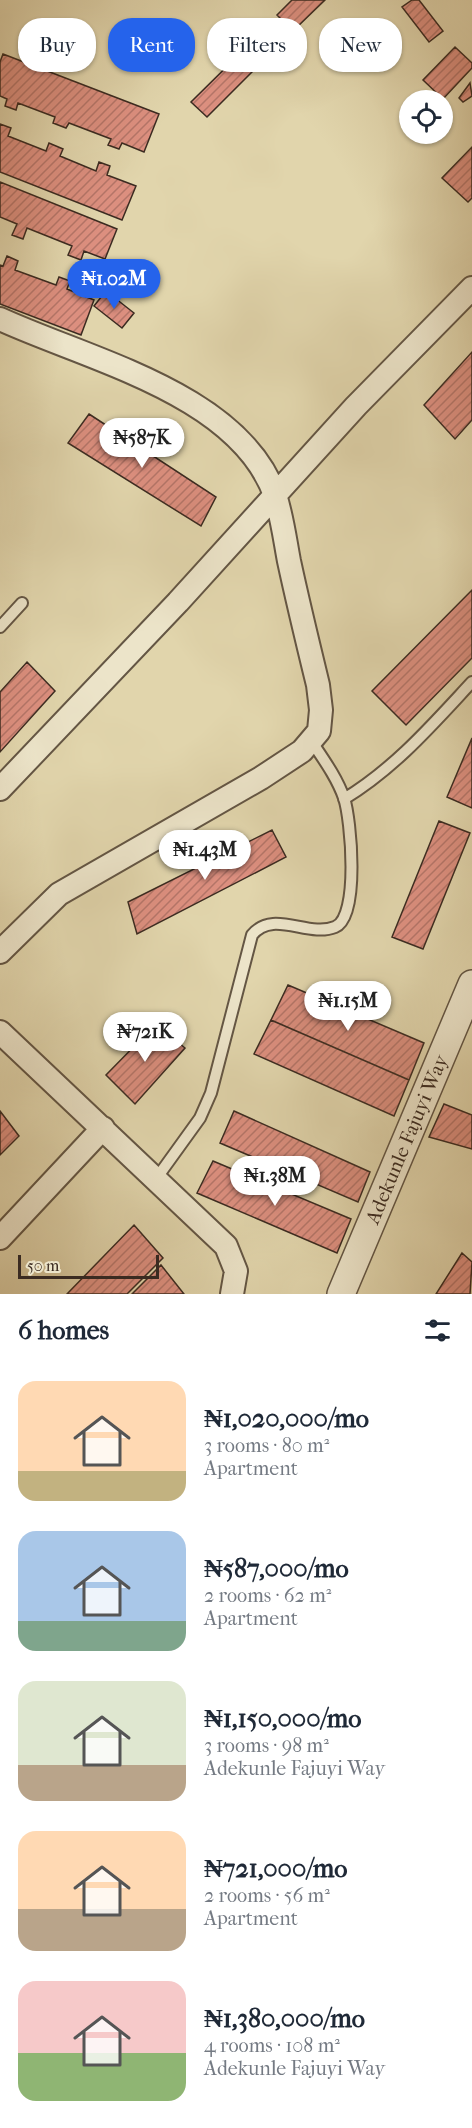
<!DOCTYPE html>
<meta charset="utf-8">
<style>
:root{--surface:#fff;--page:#f2f2f3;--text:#1f2937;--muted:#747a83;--accent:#2563eb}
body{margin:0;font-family:"IM FELL French Canon",serif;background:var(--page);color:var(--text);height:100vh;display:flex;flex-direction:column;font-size:22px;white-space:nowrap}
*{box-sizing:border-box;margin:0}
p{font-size:20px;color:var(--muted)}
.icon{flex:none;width:33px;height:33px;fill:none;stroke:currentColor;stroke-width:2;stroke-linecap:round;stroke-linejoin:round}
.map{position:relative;height:1294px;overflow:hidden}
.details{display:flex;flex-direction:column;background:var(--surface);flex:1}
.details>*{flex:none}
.hud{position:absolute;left:18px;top:18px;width:436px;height:54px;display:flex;gap:12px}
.controls{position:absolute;left:399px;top:90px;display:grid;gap:12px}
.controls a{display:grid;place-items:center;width:54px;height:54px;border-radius:50%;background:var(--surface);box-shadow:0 2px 4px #0004;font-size:30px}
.scale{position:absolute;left:18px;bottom:15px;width:141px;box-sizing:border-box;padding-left:6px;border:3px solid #3b2b21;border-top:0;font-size:16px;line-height:21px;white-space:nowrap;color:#3b2b21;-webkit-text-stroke:4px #ece4c9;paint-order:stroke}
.price{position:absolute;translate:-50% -51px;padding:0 14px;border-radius:21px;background:#fff;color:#222;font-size:20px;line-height:39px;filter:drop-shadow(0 2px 3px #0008)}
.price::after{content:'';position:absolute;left:50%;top:36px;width:18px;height:14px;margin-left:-9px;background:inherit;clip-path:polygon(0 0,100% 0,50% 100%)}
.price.current{background:var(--accent);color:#fff}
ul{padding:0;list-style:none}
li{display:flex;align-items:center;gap:18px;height:150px;padding:0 18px}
li span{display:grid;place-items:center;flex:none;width:168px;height:120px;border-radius:18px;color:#555}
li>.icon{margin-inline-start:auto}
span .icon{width:72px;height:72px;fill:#fffc;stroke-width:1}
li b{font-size:26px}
h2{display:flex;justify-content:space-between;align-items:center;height:72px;padding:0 18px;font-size:26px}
.chip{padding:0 21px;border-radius:24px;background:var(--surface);box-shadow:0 2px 4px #0004;font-size:21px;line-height:54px}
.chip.current{background:var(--accent);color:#fff}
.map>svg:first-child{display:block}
.building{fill:url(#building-hatch);stroke:#3b2b21;stroke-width:1.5}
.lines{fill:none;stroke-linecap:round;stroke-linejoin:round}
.service-casing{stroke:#645644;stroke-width:14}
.minor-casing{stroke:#645644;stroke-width:26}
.tertiary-casing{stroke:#645644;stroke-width:30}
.service{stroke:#ece4c9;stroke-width:10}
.minor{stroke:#ece4c9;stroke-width:22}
.tertiary{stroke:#ece4c9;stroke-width:27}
.labels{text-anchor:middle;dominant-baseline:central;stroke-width:5;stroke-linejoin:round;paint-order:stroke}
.street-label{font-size:20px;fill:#3b2b21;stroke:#ece4c9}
</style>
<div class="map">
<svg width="472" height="1294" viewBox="0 0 472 1294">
<defs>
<pattern id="building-hatch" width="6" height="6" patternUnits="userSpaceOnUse" patternTransform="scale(1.5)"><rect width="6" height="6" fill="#dc8f7f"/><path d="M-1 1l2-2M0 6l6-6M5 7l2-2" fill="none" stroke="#b47568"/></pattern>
</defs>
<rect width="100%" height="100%" fill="#e1d5ac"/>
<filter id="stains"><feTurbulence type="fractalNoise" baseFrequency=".00333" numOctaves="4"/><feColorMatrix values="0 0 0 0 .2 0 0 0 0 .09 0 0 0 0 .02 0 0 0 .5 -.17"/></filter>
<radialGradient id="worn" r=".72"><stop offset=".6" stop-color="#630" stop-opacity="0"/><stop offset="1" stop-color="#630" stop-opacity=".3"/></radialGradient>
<path class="building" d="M292,0H325L293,31L277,15Z
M412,0H419L443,31L429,42L402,7Z
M265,29L280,44L207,117L191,102Z
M455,47L472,63V68L443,99L423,80Z
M3,54L159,114L144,152L122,143L119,149L108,145L111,139L69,123L66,128L53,123L55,117L18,103L16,110L5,106L7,99L0,96V62Z
M470,83L472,96L463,102L459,98Z
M0,124L11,128L8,136L46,151L49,143L63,149L60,156L96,171L99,162L110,166L107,175L136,186L122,220L0,172Z
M472,147V198L468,202L442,178Z
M0,182L117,229L105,259L84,251L81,260L68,255L72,246L27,228L23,239L12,235L17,224L0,217Z
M7,256L18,261L15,270L56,285L59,277L70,281L67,289L94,300L81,335L0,304V265L3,266Z
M106,291L134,313L122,328L94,306Z
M472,352V420L455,439L424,405Z
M89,414L216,497L201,526L68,443Z
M472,590V658L406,725L372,691Z
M27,662L55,691L0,752V692Z
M472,738V808L447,797Z
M439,821L470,833L423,949L392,937Z
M272,830L286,857L137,934L128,902Z
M288,985L424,1043L409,1080L271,1020Z
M271,1020L409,1080L394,1116L254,1054Z
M156,1024L185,1048L135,1104L106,1075Z
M444,1104L472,1115V1149L429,1137Z
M0,1111L19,1136L0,1155Z
M234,1111L370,1172L358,1202L220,1143Z
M213,1161L351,1219L337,1253L197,1193Z
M134,1225L163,1258L127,1294H67Z
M462,1253L472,1262L470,1294H436Z
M161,1265L184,1294H132Z"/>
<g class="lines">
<g class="service-casing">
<path id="service" d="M0,627L22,603
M344,799C395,768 432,725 472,682
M156,1179L200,1118L211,1093L252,935C273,909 308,938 335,927C360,917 351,819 344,798C337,778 324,760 312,742"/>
</g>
<g class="minor-casing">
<path id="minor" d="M0,319C89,360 239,394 275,495C282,516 285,540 289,561C298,603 308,644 318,685L321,710L319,731L302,751L261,778L59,894L0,952
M0,789L178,602L356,406L472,288
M0,1032L226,1246L236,1271L232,1294
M0,1238L103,1128"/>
</g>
<g class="tertiary-casing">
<g id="tertiary">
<path id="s1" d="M341,1294L472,984"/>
</g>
</g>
<use href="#service" class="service"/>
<use href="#minor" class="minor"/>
<use href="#tertiary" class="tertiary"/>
</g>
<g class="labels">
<g class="street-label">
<text stroke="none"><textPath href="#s1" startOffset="168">Adekunle Fajuyi Way</textPath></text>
</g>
</g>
<rect width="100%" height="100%" filter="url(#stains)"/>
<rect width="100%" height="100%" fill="url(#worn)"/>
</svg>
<div class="controls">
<a><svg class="icon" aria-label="locate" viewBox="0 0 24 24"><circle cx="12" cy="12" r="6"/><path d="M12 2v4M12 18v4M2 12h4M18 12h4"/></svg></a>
</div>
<div class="scale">50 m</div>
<b class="price current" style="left:114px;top:310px">₦1.02M</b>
<b class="price" style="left:142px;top:469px">₦587K</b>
<b class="price" style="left:205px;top:881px">₦1.43M</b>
<b class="price" style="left:348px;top:1032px">₦1.15M</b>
<b class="price" style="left:145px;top:1063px">₦721K</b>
<b class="price" style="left:275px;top:1207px">₦1.38M</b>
<div class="hud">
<a class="chip">Buy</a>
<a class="chip current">Rent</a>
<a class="chip">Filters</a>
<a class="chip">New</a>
</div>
</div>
<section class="details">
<h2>6 homes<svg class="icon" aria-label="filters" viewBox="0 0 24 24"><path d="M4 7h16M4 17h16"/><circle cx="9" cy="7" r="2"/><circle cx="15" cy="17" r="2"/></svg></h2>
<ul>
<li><span style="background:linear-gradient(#ffd9b3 75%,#c2b280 0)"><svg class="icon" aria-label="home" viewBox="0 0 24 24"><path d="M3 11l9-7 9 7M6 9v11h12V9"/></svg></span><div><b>₦1,020,000/mo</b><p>3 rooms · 80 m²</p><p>Apartment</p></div></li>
<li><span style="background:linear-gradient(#a9c7e8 75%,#7fa58c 0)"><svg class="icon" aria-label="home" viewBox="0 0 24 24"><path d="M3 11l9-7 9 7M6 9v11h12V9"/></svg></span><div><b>₦587,000/mo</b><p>2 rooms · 62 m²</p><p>Apartment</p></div></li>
<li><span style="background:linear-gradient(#dfe7d0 70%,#b9a48a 0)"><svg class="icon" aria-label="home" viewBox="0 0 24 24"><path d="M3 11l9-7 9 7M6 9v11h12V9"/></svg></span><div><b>₦1,150,000/mo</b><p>3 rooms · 98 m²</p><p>Adekunle Fajuyi Way</p></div></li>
<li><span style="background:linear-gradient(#ffd9b3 65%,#b9a48a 0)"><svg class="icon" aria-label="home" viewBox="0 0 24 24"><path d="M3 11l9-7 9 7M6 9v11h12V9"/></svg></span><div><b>₦721,000/mo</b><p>2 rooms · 56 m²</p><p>Apartment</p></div></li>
<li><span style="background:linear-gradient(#f6c9c9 60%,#8fb573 0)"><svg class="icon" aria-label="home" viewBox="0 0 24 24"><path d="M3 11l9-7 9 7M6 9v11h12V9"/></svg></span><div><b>₦1,380,000/mo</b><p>4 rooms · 108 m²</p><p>Adekunle Fajuyi Way</p></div></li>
</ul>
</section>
